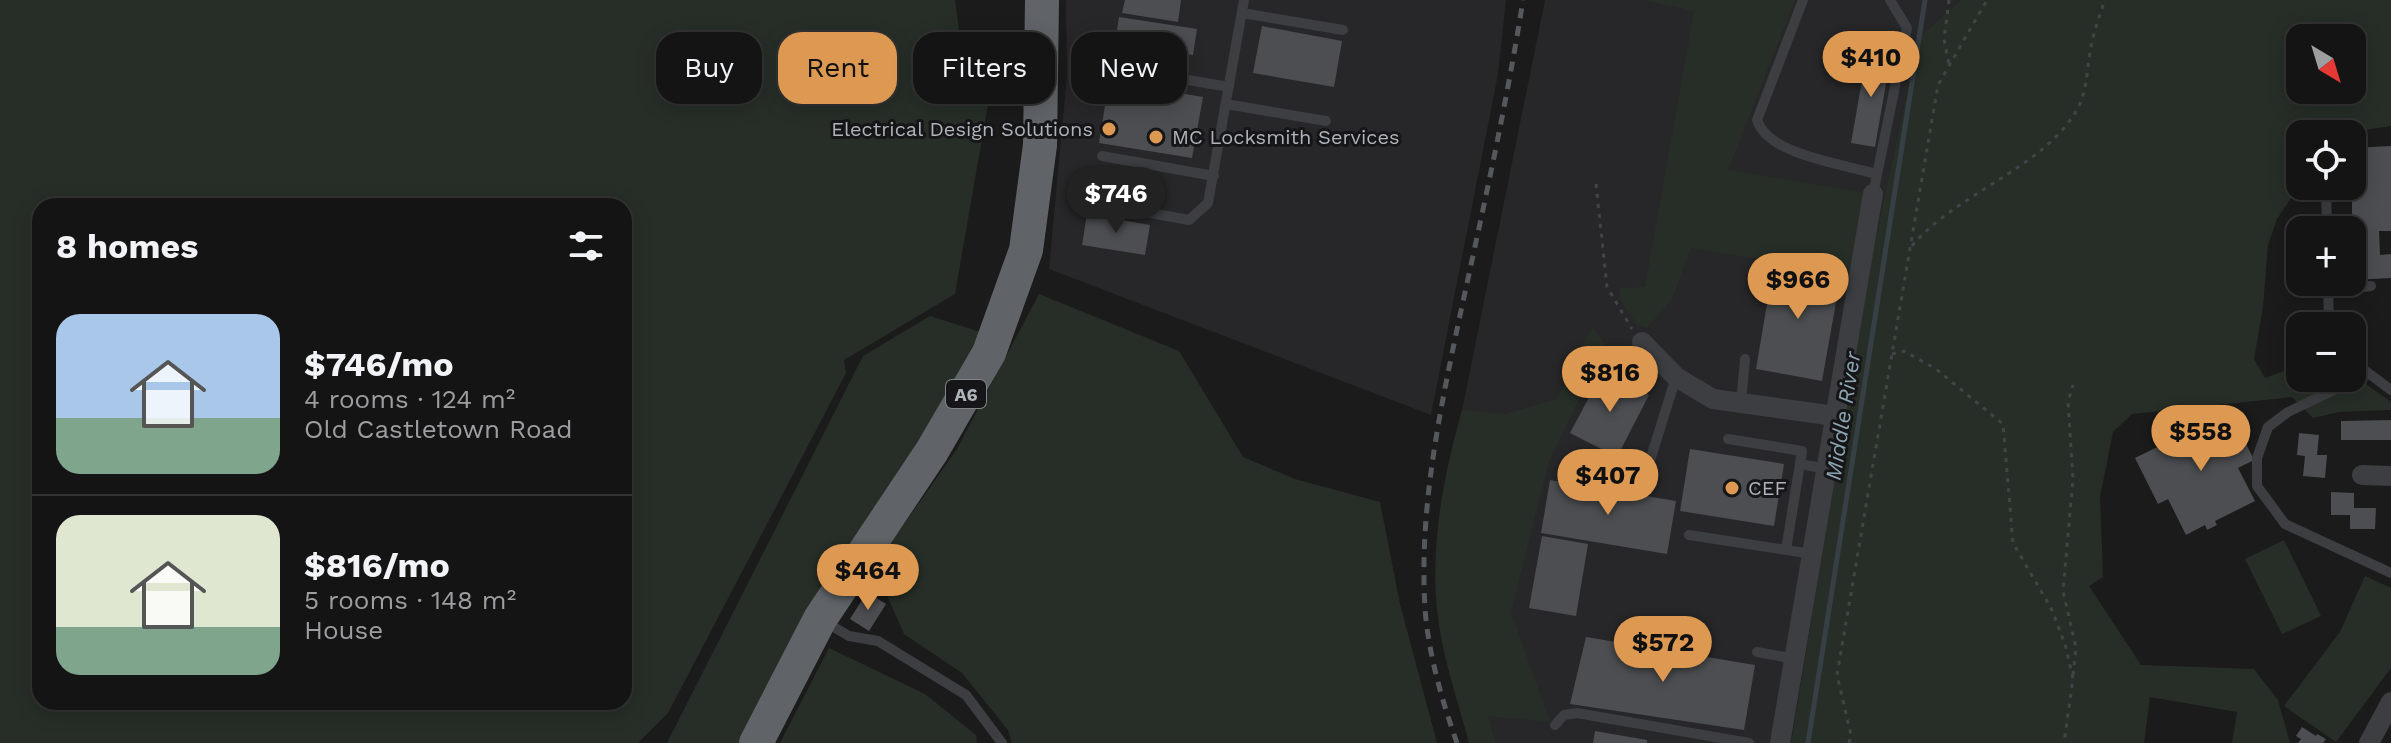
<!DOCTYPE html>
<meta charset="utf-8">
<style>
:root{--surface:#141415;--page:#1d1d1e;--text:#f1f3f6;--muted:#9d9ea0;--line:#333334;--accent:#dd9952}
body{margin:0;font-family:"Work Sans",sans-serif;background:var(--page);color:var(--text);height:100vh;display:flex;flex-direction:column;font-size:30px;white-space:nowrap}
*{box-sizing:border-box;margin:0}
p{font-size:26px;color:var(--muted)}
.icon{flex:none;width:44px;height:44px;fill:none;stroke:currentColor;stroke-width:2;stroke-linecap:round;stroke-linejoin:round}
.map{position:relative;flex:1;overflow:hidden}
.side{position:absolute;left:32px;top:198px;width:600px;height:512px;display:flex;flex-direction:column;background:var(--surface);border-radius:24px;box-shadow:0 4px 20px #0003,0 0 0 2px var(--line)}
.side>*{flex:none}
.top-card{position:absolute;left:656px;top:32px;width:760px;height:72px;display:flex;gap:16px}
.needle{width:52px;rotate:142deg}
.controls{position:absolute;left:2286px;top:24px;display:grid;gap:16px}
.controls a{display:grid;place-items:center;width:80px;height:80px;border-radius:16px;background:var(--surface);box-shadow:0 4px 20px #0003,0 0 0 2px var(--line);font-size:40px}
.price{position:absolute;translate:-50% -68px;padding:0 18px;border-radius:28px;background:var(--accent);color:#111;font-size:26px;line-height:52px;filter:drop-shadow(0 2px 4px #0008)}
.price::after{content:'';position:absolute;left:50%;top:48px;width:24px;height:18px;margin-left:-12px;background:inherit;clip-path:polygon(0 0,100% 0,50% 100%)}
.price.selected{background:#222;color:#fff}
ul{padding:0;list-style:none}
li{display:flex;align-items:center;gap:24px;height:200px;padding:0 24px}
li+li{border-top:2px solid var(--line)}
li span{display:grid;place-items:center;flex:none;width:224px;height:160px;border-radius:24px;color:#555}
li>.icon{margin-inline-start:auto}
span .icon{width:96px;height:96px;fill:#fffc;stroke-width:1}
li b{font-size:34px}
h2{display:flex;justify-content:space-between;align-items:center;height:96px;padding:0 24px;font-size:34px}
.tag{padding:0 28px;border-radius:24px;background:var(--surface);box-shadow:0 4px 20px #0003,0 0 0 2px var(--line);font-size:28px;line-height:72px}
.tag.selected{background:var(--accent);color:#111}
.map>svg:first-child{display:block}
.built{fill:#272729}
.green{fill:#272e27;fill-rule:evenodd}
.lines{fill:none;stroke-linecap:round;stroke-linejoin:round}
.stream{stroke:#363f44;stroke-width:5}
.building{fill:#4d4e51}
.path{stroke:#424548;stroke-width:3;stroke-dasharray:4 6;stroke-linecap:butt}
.service{stroke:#3c3e41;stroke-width:10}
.minor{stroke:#3c3e41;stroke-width:20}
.trunk{stroke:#606468;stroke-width:34}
.rail{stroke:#55585c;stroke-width:5;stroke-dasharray:10 8;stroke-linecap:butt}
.poi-dot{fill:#dd9952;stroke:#161618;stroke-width:3}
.labels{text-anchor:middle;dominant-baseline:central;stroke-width:6;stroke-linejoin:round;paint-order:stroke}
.shield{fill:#161618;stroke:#818589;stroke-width:2}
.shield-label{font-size:18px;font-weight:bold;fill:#afb4ba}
.poi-label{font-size:20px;fill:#afb4ba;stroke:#161618;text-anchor:start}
.water-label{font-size:22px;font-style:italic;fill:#8ba5b1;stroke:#161618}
</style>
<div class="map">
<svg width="2391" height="743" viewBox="0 0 2391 743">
<rect width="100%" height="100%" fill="#1b1b1c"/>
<path class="built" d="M1066,0H1506L1498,74L1431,415L1049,269L1067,75Z
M1545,0H1961L1919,37L1868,273L1791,743H1496L1487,716L1462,410Z"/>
<path class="green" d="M0,0H955L959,30L995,64L955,294L844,360L846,373L668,713L638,743H0ZM40,206H624V702H40Z
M1644,0H1795L1728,170L1865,193L1851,274L1691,248L1672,299L1647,328L1637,325L1620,299V288L1645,287L1694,11Z
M1961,0H2391V126L2339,134H2300V185L2277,219L2268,245L2263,307L2254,359L2265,378L2300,365V378H2352V374L2391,402V410L2339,412L2313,418L2292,397L2132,414L2113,432L2100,497L2103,577L2089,586L2141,665L2254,669L2278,700L2290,743H2232L2237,712L2150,697L2144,743H1791L1868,273L1919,37ZM2300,38H2352V90H2300Z
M1039,294L1179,351L1243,457L1295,479L1380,502L1400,604L1437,743H1012L1008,730L962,673L904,634L886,593L874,582L886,550L957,449Z
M930,316L987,334L743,743H667L863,356Z
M1592,327L1606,345L1549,461L1511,612L1550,722L1488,716L1496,743H1469C1460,709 1449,676 1442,642C1426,564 1441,485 1462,410L1505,414L1557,399Z
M2284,540L2321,616L2282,634L2245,559Z
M2365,576L2391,588V668L2336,742L2284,706L2340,632Z
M829,648L925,694L976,735L977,743H780Z"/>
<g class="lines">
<path class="stream" d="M1808,743L1925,0"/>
</g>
<path class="building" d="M1125,0H1181L1178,22L1122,13Z
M1119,17L1197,29L1193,55L1115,43Z
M1262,26L1342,41L1334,87L1253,73Z
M1867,52L1891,55L1875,147L1851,143Z
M1109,81L1203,97L1192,158L1099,143Z
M2391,146V231H2379L2380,255L2391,254V278L2352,280V148Z
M1087,214L1150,225L1145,255L1082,245Z
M1774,262L1841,274L1822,381L1756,369Z
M1603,371L1649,395L1617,457L1570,433Z
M2230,411L2254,460L2238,468L2255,501L2215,521L2217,525L2207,530L2205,525L2186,535L2168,499L2158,504L2135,458Z
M2391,420V440H2341V421Z
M2299,433L2319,435L2317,455H2327L2325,478L2303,476L2305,456L2297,455Z
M1690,449L1784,464L1774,526L1680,511Z
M1550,480L1676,501L1667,554L1541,533Z
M2331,492L2354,493V508H2376L2375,529H2350V515H2331Z
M1542,536L1588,544L1576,616L1529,608Z
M867,592L886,604L869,631L850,619Z
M1586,637L1755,665L1744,730L1570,704Z
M2302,727L2316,736L2317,734L2326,739L2323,743H2298L2301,739L2296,736Z
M1595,731L1647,740V743H1593Z"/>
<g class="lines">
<path class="path" d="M1949,0L1944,39L1949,64
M1596,184L1607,287L1632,329
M1912,246C1956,193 2045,168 2078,108C2088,88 2087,63 2092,42C2095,28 2100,14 2105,0
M1892,354L1904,351L1936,369L2003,424L2013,543L2051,608L2065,644L2073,679L2064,743
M2073,675L2076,648L2063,591L2073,479L2068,402L2073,385
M1849,743L1851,735L1837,675L1938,85L1987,0"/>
<path class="service" d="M1803,0L1757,120C1768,155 1843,164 1876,174
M1242,13L1343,30
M1112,67L1229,87
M1226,104L1326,121
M1102,156L1214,176
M2326,186L2327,230
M1873,194L1907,28L1890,0
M1095,203L1189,220L1208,203L1244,0
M2328,282L2329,326
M2329,291L2371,286
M2352,361L2391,390
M2367,374L2288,412L2268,427L2257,458V486L2285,524L2391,573
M1741,404L1745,359
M1728,439L1802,451L1786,550
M1572,462L1622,477L1648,467L1676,377
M1800,464L1827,469
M1689,535L1812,554
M825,622L849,636L878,641L966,695L1002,743
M1757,652L1795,659
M1555,725L1564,715L1577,713L1749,743"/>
<path class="minor" d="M1642,342L1676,377L1713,399L1835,416
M2362,475L2391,476
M1780,743L1873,194
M2369,743L2391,702"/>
<path class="trunk" d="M756,743L820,619L932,451L989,353L1026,250L1040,145L1042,0"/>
<path class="rail" d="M1457,743C1442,701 1428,652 1425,608C1419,510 1439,415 1459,320C1482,214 1506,108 1523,0"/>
</g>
<g class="poi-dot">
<circle cx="1109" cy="129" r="8"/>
<circle cx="1156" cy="137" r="8"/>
<circle cx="1732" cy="488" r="8"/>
</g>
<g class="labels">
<rect class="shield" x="946" y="380" width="40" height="28" rx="6"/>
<g class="shield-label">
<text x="966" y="394">A6</text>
</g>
<g class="poi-label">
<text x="1093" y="129" text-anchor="end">Electrical Design Solutions</text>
<text x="1172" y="137">MC Locksmith Services</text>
<text x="1748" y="488">CEF</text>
</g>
<g class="water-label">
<text transform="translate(1843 416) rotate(-81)">Middle River</text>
</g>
</g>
</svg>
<div class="controls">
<a><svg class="needle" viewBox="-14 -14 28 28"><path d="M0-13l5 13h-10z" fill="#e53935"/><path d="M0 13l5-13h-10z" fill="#9d9ea0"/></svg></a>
<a><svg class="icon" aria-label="locate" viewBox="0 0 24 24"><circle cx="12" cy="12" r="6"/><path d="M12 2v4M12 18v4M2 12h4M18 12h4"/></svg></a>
<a>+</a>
<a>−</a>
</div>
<b class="price" style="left:1871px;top:99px">$410</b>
<b class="price selected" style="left:1116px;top:235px">$746</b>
<b class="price" style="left:1798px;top:321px">$966</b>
<b class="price" style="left:1610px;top:414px">$816</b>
<b class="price" style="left:2201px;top:473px">$558</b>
<b class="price" style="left:1608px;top:517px">$407</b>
<b class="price" style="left:868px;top:612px">$464</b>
<b class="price" style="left:1663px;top:684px">$572</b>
<div class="top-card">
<a class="tag">Buy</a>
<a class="tag selected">Rent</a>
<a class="tag">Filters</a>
<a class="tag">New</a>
</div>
<section class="side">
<h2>8 homes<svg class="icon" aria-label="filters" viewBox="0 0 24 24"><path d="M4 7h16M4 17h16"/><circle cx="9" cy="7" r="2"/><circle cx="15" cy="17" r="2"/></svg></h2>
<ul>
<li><span style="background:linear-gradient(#a9c7e8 65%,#7fa58c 0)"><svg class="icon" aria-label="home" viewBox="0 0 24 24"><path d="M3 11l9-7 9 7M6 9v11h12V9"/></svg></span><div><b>$746/mo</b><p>4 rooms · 124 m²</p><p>Old Castletown Road</p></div></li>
<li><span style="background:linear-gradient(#dfe7d0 70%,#7fa58c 0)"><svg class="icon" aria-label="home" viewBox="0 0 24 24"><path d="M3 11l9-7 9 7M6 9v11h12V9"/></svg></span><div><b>$816/mo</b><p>5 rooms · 148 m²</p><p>House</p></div></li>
</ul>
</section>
</div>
